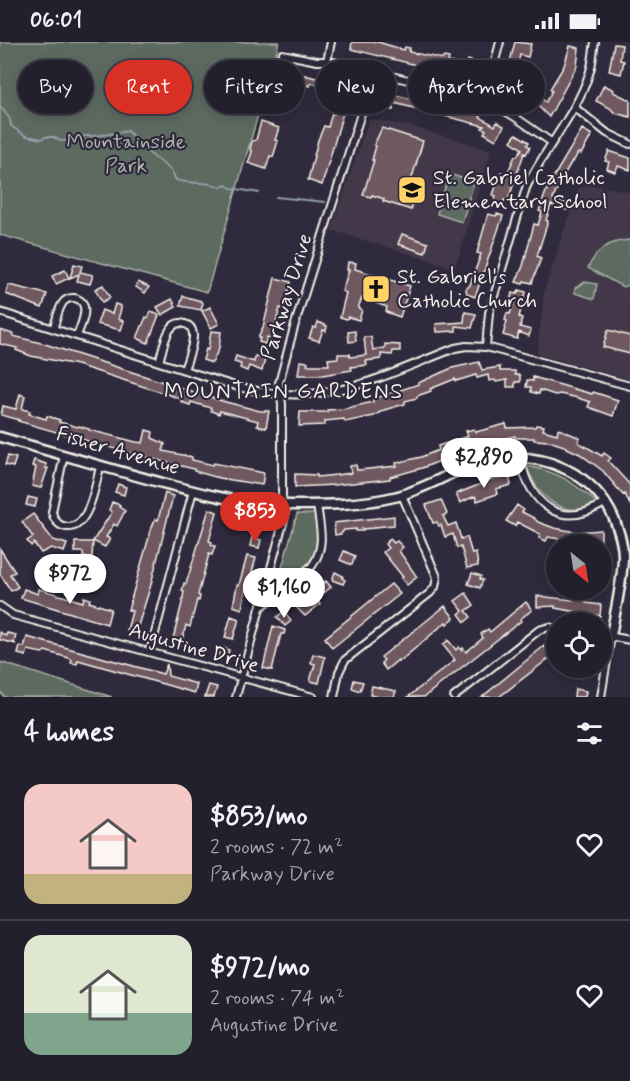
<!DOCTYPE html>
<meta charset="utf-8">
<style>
:root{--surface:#23202e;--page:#2b2836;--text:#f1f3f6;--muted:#a3a3aa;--line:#403e4a;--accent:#d93025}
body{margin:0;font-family:Mynerve,sans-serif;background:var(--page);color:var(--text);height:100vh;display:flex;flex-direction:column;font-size:22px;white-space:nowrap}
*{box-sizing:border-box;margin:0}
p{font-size:20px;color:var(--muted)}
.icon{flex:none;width:33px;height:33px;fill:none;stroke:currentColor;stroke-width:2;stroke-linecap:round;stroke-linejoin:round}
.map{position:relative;height:655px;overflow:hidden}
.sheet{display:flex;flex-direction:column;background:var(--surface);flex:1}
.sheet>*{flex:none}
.guide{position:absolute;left:18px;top:18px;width:594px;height:54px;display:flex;gap:12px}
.needle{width:39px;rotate:150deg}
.buttons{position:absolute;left:546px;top:492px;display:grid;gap:12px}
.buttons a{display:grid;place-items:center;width:66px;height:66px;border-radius:50%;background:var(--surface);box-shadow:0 3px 15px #0003,0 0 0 2px var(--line);font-size:30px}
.price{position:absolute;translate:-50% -51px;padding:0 14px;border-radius:21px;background:#fff;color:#222;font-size:20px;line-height:39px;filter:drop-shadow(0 2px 3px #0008)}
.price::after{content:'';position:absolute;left:50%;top:36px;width:18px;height:14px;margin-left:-9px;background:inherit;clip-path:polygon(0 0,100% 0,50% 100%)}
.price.on{background:var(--accent);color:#fff}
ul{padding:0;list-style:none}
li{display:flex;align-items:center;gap:18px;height:150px;padding:0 24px}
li+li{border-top:2px solid var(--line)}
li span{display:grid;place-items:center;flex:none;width:168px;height:120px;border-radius:18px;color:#555}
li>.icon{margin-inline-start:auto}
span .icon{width:72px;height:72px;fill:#fffc;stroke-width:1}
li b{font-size:26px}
h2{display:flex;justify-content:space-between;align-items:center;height:72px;padding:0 24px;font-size:26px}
.pill{padding:0 21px;border-radius:27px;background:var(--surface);box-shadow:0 3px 15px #0003,0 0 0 2px var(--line);font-size:21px;line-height:54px}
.pill.on{background:var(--accent);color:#fff}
.status{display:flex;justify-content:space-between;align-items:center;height:42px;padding:0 30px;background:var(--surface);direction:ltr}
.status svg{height:16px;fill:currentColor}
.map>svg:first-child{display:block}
.built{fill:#423848}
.green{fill:#5c6b61;stroke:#a8aea4;stroke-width:1.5}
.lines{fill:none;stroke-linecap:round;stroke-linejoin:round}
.stream{stroke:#939ea8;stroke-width:2}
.building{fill:#6f5860;stroke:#f4f1e8;stroke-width:1.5}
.street-casing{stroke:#f4f1e8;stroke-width:10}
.secondary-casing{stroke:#f4f1e8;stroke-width:13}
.street{stroke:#2f2a3d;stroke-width:6}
.secondary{stroke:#2f2a3d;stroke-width:8}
.labels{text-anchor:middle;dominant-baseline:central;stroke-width:4.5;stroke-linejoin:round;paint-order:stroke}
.park-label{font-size:21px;fill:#b0b5ab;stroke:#2f2a3d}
.poi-label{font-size:21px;fill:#f4f1e8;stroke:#2f2a3d;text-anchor:start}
.street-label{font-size:21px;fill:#f4f1e8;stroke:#2f2a3d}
.neighbourhood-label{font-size:22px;letter-spacing:1.5px;fill:#f4f1e8;stroke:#2f2a3d}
</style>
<div class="status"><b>06:01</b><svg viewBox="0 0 49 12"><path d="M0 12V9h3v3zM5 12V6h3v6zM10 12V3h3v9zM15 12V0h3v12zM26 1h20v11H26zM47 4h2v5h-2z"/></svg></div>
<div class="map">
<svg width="630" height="655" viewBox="0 0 630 655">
<rect width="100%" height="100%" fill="#2f2a3d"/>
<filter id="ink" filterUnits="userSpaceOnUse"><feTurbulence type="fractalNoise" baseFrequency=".0167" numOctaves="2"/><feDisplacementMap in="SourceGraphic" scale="12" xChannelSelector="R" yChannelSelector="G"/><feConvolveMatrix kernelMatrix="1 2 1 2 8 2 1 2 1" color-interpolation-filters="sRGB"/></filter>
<g filter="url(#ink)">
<path class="built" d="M369,77L413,85L491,108L455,226L331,188Z
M593,143L630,150V338L537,312L544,250L578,146Z"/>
<path class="green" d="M0,0H279L207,250L0,193Z
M449,132L474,140L462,180L437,172Z
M630,198L629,243L623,245L588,226C597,207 609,199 630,198Z
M585,240L597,242L594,257L575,251V246Z
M527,424C558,430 572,439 596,460C565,481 535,453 527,424Z
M297,472H315C316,483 319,495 318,506C318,519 288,539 277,543Z
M0,620L112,655H4L0,649Z"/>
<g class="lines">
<path class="stream" d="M0,64L10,77L11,84L26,94L42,97L45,95H54C62,103 69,96 79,98L83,94C97,95 114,91 128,89L141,105L171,128L176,138C190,143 207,138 221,145L226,143L231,146L259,151
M276,155L325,160"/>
</g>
<path class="building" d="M352,0H378L404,8L405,5L410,6L409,10L443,17L444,15L449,16L448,20L467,24L468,18L477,21L473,35L458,32L457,33L351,7Z
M515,0L531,2L528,15L520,13L514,38L521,41L520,44L525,46L521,55L506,49L507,46L503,45L509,31H507Z
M614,2L622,3L620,18L624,19L621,32L609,29Z
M570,4L579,6L577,24L549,75L536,62L540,56L546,60L552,49L550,47L564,24Z
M274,25L320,37L321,35L345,41V39L354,41L349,61L340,58L342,49L311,41L310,44L272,34Z
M604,43L614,48L613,50L630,58V75L615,71L610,66L596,59Z
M387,51L448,66L463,68L481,73L480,75L495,84L497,80L504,84L496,98L484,91L486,88L482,86L484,84L394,61L393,68L382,66Z
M336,69L343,71L322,143L308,138L318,98L324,84L328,85L332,71L335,72Z
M261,80L279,86L275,98L278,99L273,115L270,114L266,127L248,121L252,110L250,107L252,99L256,98Z
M382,86L423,99L411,139L419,141L411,168L383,159L384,157L372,153L371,155L363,153L374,118H372L376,104L374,103Z
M582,87L592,93L581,112L578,111L573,120L572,119L562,136L553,157L569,162L567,168L551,163L546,178L548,179L537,214L541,216L532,241L524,239L523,242L516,240L523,224L534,182L538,183L542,170L539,169L551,136H553Z
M516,92L529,100L527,103L530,105L526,112L524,111L508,159L504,158L503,165L494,162L496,154L493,153L501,130L507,132L515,114H517L522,107L511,99Z
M609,109L630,116V128L618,124L615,130L607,127L609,120L605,119Z
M488,172L496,174L497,172L503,174L475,255L467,252L466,247L470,243L481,212L477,211Z
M402,192L428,201L425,211L398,202Z
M348,220L356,221L355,227L410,244L400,275L386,270L387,265L362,256L358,266L362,268L359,278L348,275L347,277L340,275L346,251L342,249L349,228H347Z
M74,222L82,224L80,230L93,233L90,242L77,239L79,232L70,236Z
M65,228L69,236L56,242L52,234Z
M275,236L291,240L283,267L280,266L271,297L267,295L265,302L259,300L260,296H258L263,286Z
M138,240L149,245L145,251L136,245Z
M9,243L47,252L42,266L6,252Z
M103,243L110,256L102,260L95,247Z
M519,248L526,250L519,275L522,276L520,285L531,288L529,294L519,290L517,297L503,293L507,279L505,278L507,271L510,272L514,260L510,259L512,251L517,252Z
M183,254L201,259L203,261L201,268L180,264Z
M172,257L176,265L162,273L157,265Z
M115,262L121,264V267L118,277L124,279L121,288L97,282L102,268L112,272Z
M210,265L219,282L211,286L202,269Z
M151,270L159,273L148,301L137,296L146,275L148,276Z
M465,270L476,272L472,286L456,284V289L437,290L436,282L464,280Z
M318,280L327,284L326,289L323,288L319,299L309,296L313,285L316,286Z
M0,288L13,292V294L45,302L222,359L260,369H269L266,386L257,384L258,379L220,369L219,372L211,369V366L191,360L190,363L181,360L182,357L77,323L31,314L16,308L17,306L0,302Z
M608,288L630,294V312L603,305Z
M211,289L221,290L219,306L212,321L203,318L206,307L208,308Z
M355,289L356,299L349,300L348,290Z
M364,295H371L373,308L385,306V302L400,303V309H393L392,313L381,312V317L366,319L367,323L351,325L352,328L323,333H298L300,319L308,320L307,323H329L328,317L338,316V312H350V315L366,313Z
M236,314L254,320L255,314L265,317L262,329L249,324L247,329L240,326L241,322L234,320Z
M479,320L482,328L500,325V329H515V333H520V340H515V345H507V338L496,340L495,338L489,339L488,333L477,336L476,333L456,339L455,337L430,347L431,349L417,354V356L405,359V362L384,368L374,374L345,380L344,377L325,379V383L299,384L300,370H327V368L343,367L373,360V357L419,342L418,341L452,326Z
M533,335L592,352L593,350L618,358L613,374L588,365L590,360L578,356L560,352L555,353L540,348L539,352L531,350V345H526L527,338L533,339Z
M20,352L25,354L22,367L30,369L29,372L46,377L47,374L60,378L59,380L78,385L79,384L89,387V388L136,400L143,401L146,388L153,390L152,396L165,402L163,409L192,415V418L213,423L214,421L264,431L262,443L219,436L194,429V427L133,412L18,379L19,378L1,373L3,364L16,367Z
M506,382L507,386L535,385L536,383L544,384L543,388L557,392L558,387L564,389L580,396L578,400L602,414L604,411L611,416L608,419L630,443V463L625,452L623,453L603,429L580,412L567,406V405L549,399L534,398V396H515V394L480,403L422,426L390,435V437L334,443L295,445V432L317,433V435L336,433L351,431L350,424L356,423L357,428H359L397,424L396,421L421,415L439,408L438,404L468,394L466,389L474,387L476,390Z
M8,414L16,416L13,425L5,423Z
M34,418L46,422L45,426H48L41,446L32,444L36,425L32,424Z
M509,434L511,443L496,447L497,452L477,459L475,454L460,461L456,452L486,440V438Z
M118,442L126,445L124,453L115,450Z
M165,451L173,454L150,546L136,590L127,588L132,569L128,568L151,488L155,477L158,478Z
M28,455L37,457L35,465L26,463Z
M441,458L447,472L443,474L448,484L456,481L461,497L467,495L472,512L476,511L478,524L467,526L461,505L457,506L453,492L445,495L441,483L439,484L437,480L433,481L426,463Z
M112,460L120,463L119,465L125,469L117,484L114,482L106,495L110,497L105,505L93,499L112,470L109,468Z
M517,463L524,468L522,470L534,476L538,480L554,486L576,490L601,488V499H584V502H572V499L548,495L546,499L539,496L540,492L517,480L515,484L506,479Z
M209,467L217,470L209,499L212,500L211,503L215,504L212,513L209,512L206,523L198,553L200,554L199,559L197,558L190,585L186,583L181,603L172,601L182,561L184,550L182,549L184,541L186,542Z
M33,472L53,498L67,502L64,510L51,506L41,511L34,501L31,504L27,499L33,495L22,480Z
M394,474V483L375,485V486L362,487L363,489H356V487L344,488L341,492L335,493L334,481Z
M256,477L265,479L262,487L254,485Z
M252,495L261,498L259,506L250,504Z
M390,497L394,501L397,499L403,505L399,509L417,535L407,543L401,536L403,535L383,510L388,506L385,502Z
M75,500H93L92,515H83V510H75Z
M0,507L15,530L10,532L18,545L11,549L0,532Z
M344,509L355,514L352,523L340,518Z
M247,514L256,516L250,537L248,536L242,567L233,564L237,543H239Z
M335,530L343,534L342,536L345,538L343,542L332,538Z
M472,531L481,534L480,537L483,538L480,546L468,542Z
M326,539L331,545L324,551L318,544Z
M391,542L400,552L332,606L325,596Z
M24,547L38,552L39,547L83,560L84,555L90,557L89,560L111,567L107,582L21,556Z
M574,548H580L579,556L586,558V561L601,563L600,574L555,566V564L537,565V554L573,558Z
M310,549L320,562L305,574L294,563Z
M466,551L474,563L466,569L471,575L465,580L459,572L463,569L455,559Z
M526,560L532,568L520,577L521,579L424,655H408L455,618L443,603L448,598L456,608L459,605L461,608L463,606L466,610L483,596L481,592L488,587L490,590Z
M445,564L454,576L447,582L446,580L399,620L398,618L386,628L381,621L384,618L381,615Z
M284,569L291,579L285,584L277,575Z
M231,574L239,577L233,597L225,595Z
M273,584L285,588L284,592H281L272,628L263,626Z
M0,590L6,594L7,591L16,593L14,601L16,602L0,598Z
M27,595L163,632L167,622L168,634L197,642L195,651L78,618L77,622L71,621L72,618L69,616L45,609L42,611L28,608L26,614L18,612L20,604L24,605Z
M544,604L555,618L548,617L499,655H482Z
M221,605L229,608L227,616L218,614Z
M313,612L325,615L319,641L310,639L315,622L311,621Z
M354,638L363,640L360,649L352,646Z
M209,643L217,645L214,655H205Z
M372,644L396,649L394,655H379L370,653Z
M575,647L586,649L585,655H574Z"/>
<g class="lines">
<g class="street-casing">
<path id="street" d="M282,12L317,19H327L343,22L485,57L515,75L551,100
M327,19L331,0
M485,57L500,0
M574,65L607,91L630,102
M0,270L235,344C322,368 376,337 455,306L466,304L486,305L630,344
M54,285C56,278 58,269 62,262C67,253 82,254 84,265C86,274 80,285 77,294
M486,305L489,271L526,146C544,107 577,71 589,32C593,22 593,10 595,0
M159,320C163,308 167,275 185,282C190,283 192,286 193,292C194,303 187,318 184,328
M64,413L52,470C54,478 59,485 68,485C89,486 96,441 100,425
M520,416C530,462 560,490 606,460
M0,564L13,573L313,655
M262,564L312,524C326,504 320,486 317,463
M602,593L630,598
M150,610L193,449
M236,655L285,474L282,454V362L279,341L295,282L374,30
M334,655L339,630L345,618L430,551L435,545L437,535L402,453
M454,655L539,588L549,585L556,587
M601,655L611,594"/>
</g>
<g class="secondary-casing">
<path id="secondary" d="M0,395C57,411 113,428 170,443C209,453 250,464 290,463C325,463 361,463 394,455C428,447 461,422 496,417C545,410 595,431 615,479C619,490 623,501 623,514C623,537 615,570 611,594"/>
</g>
<use href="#street" class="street"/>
<use href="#secondary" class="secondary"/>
</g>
</g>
<defs>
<g id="school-square" transform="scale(1.5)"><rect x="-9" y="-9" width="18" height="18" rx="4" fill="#ffd166" stroke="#2f2a3d"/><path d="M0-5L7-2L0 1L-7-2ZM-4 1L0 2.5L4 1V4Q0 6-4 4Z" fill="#111"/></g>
<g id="church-square" transform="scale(1.5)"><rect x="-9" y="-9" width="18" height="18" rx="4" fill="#ffd166" stroke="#2f2a3d"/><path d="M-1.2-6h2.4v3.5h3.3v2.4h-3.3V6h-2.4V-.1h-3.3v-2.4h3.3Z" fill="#111"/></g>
</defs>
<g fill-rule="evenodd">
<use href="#school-square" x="412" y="148"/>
<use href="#church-square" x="376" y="247"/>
</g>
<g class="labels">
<g class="park-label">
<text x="126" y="100">Mountainside<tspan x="126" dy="24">Park</tspan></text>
</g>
<g class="poi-label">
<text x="433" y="136">St. Gabriel Catholic<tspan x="433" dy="24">Elementary School</tspan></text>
<text x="397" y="235">St. Gabriel's<tspan x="397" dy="24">Catholic Church</tspan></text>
</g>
<g class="street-label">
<text transform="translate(287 255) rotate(-73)">Parkway Drive</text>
<text transform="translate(118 409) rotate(16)">Fisher Avenue</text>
<text transform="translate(194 606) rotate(16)">Augustine Drive</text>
</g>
<g class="neighbourhood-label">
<text x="284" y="350">MOUNTAIN GARDENS</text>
</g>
</g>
</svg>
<div class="buttons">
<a><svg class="needle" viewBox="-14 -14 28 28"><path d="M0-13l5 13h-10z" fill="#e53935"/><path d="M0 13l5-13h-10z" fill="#a3a3aa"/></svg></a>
<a><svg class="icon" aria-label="locate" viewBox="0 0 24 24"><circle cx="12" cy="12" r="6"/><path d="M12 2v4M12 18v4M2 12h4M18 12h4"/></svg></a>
</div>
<b class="price" style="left:484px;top:447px">$2,890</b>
<b class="price on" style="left:255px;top:501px">$853</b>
<b class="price" style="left:70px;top:563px">$972</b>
<b class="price" style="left:284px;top:577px">$1,160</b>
<div class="guide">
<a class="pill">Buy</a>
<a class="pill on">Rent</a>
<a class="pill">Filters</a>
<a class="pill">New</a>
<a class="pill">Apartment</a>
</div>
</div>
<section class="sheet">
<h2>4 homes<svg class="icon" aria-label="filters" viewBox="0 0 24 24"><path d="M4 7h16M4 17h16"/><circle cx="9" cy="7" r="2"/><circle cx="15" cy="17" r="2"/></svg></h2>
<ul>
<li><span style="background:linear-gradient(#f6c9c9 75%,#c2b280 0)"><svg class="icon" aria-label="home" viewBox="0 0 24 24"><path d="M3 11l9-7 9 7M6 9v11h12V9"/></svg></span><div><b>$853/mo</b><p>2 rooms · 72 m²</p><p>Parkway Drive</p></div><svg class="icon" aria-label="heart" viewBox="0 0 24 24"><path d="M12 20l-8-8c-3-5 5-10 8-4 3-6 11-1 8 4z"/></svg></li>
<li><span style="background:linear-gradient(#dfe7d0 65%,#7fa58c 0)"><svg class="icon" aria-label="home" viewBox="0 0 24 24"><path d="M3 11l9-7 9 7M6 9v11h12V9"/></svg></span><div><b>$972/mo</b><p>2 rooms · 74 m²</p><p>Augustine Drive</p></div><svg class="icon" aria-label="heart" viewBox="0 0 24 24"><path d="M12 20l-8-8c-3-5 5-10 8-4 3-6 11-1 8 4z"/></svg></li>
</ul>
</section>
